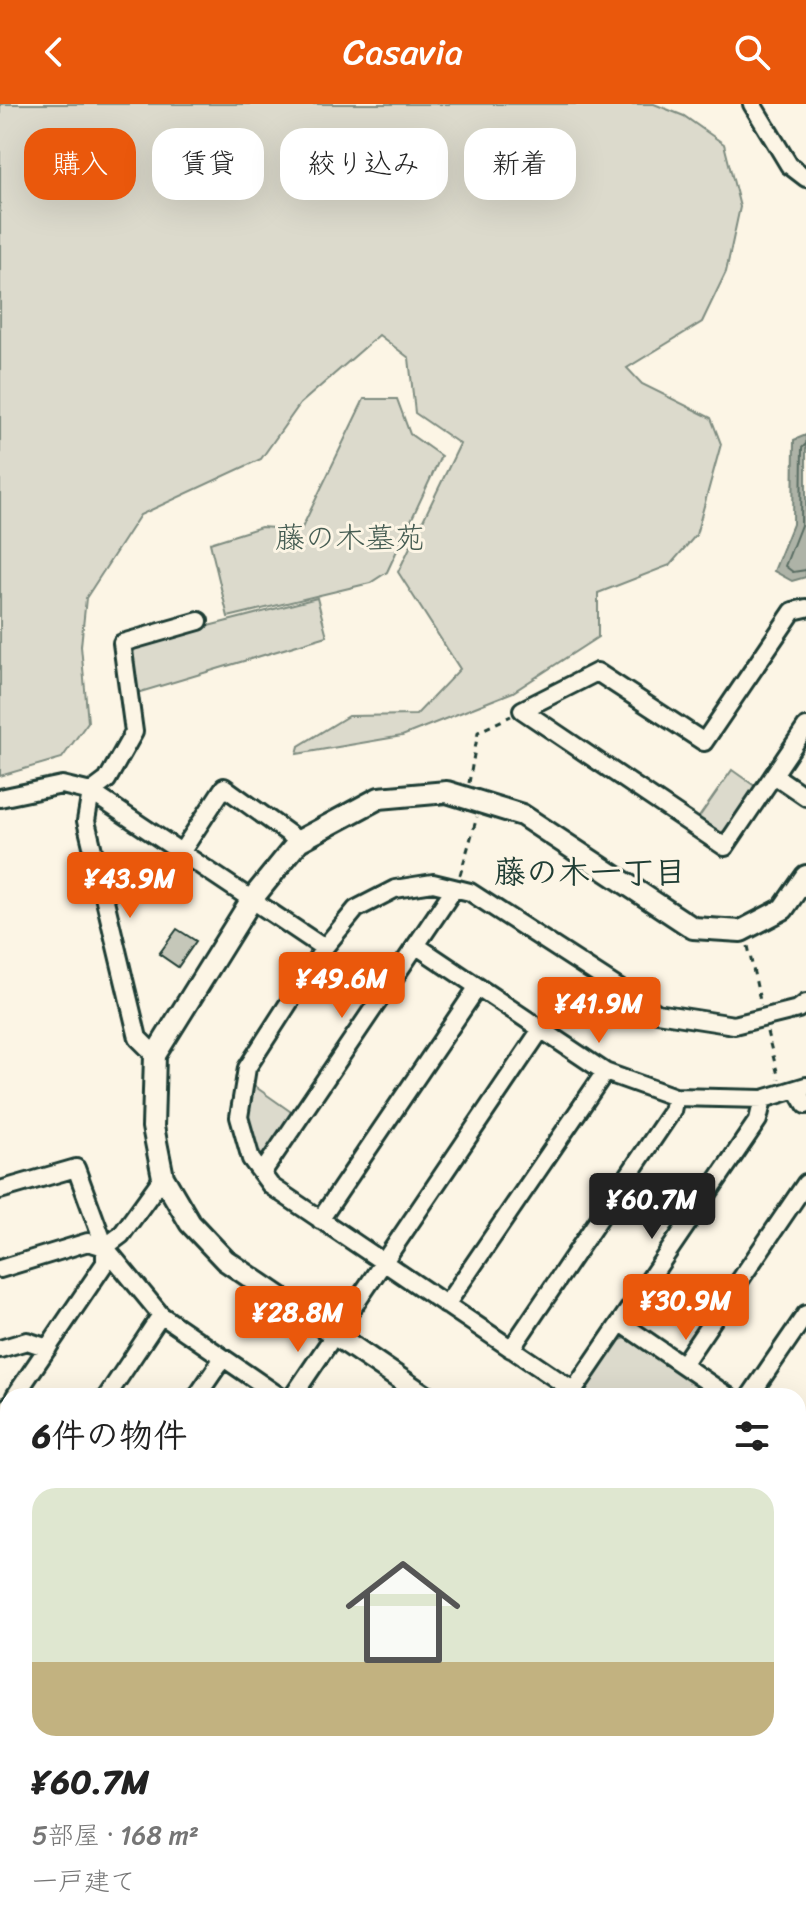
<!DOCTYPE html>
<html lang="ja">
<meta charset="utf-8">
<style>
:root{--surface:#fff;--page:#f6f6f6;--text:#222;--muted:#767676;--accent:#ea580c}
body{margin:0;font-family:Sriracha,"Klee One",sans-serif;background:var(--page);color:var(--text);height:100vh;display:flex;flex-direction:column;font-size:30px;white-space:nowrap}
*{box-sizing:border-box;margin:0}
p{font-size:26px;color:var(--muted)}
.icon{flex:none;width:44px;height:44px;fill:none;stroke:currentColor;stroke-width:2;stroke-linecap:round;stroke-linejoin:round}
.map{position:relative;flex:1;overflow:hidden}
.side{position:absolute;left:0px;top:1284px;width:806px;height:538px;display:flex;flex-direction:column;background:var(--surface);border-radius:24px 24px 0 0;box-shadow:0 8px 32px #0002}
.side>*{flex:none}
.guide{position:absolute;left:24px;top:24px;width:758px;height:72px;display:flex;gap:16px}
.price{position:absolute;translate:-50% -68px;padding:0 18px;border-radius:8px;background:var(--accent);color:#fff;font-size:26px;line-height:52px;filter:drop-shadow(0 2px 4px #0008)}
.price::after{content:'';position:absolute;left:50%;top:48px;width:24px;height:18px;margin-left:-12px;background:inherit;clip-path:polygon(0 0,100% 0,50% 100%)}
.price.current{background:#222;color:#fff}
ul{padding:0;list-style:none}
li{display:grid;align-content:center;gap:16px;height:424px;padding:0 32px}
li span{display:grid;place-items:center;height:248px;border-radius:24px;color:#555}
li>.icon{margin-inline-start:auto}
span .icon{width:144px;height:144px;fill:#fffc;stroke-width:1}
li b{font-size:34px}
h2{display:flex;justify-content:space-between;align-items:center;height:96px;padding:0 32px;font-size:34px}
.pill{padding:0 28px;border-radius:24px;background:var(--surface);box-shadow:0 8px 32px #0002;font-size:28px;line-height:72px}
.pill.current{background:var(--accent);color:#fff}
header{display:flex;justify-content:space-between;align-items:center;height:104px;padding:0 32px;background:var(--accent);color:#fff;font-size:36px;font-weight:600}
.map>svg:first-child{display:block}
.green{fill:#dcdacc;stroke:#7e8c80;stroke-width:2}
.water{fill:#aeb3a7;stroke:#758479;stroke-width:2}
.lines{fill:none;stroke-linecap:round;stroke-linejoin:round}
.shore{stroke:#586c62;stroke-width:2}
.building{fill:#c5c7b9;stroke:#1f3d34;stroke-width:2}
.minor-casing{stroke:#1f3d34;stroke-width:22}
.tertiary-casing{stroke:#1f3d34;stroke-width:26}
.path{stroke:#1f3d34;stroke-width:3;stroke-dasharray:6 6;stroke-linecap:butt}
.minor{stroke:#fcf5e5;stroke-width:16}
.tertiary{stroke:#fcf5e5;stroke-width:20}
.labels{text-anchor:middle;dominant-baseline:central;stroke-width:6;stroke-linejoin:round;paint-order:stroke}
.park-label{font-size:30px;fill:#455c52;stroke:#fcf5e5}
.neighbourhood-label{font-size:32px;font-weight:bold;fill:#1f3d34;stroke:#fcf5e5}
</style>
<header><svg class="icon" aria-label="back" viewBox="0 0 24 24"><path d="M15 5l-7 7 7 7"/></svg>Casavia<svg class="icon" aria-label="search" viewBox="0 0 24 24"><circle cx="10" cy="10" r="6"/><path d="M15 15l6 6"/></svg></header>
<div class="map">
<svg width="806" height="1821" viewBox="0 0 806 1821">
<rect width="100%" height="100%" fill="#fcf5e5"/>
<filter id="ink" filterUnits="userSpaceOnUse"><feTurbulence type="fractalNoise" baseFrequency=".0125" numOctaves="2"/><feDisplacementMap in="SourceGraphic" scale="16" xChannelSelector="R" yChannelSelector="G"/><feConvolveMatrix kernelMatrix="1 2 1 2 8 2 1 2 1" color-interpolation-filters="sRGB"/></filter>
<g filter="url(#ink)">
<path class="green" d="M0,0H654L684,12L724,40L740,103L726,168L702,218L627,264L642,280L711,314L721,340L696,431L670,461L598,489V533L513,588L402,632L297,650L299,642L348,612L416,611L460,565L398,468L460,340L415,309L409,254L379,231L300,300L261,355L140,411L86,494L81,542L88,618L62,654L0,672Z
M364,295H397L410,330L441,352L387,468L370,479L228,513L210,439L261,423L301,426Z
M317,494L327,532L137,589L131,552L138,540Z
M732,666L756,683L727,727L716,729L697,716Z
M250,979L294,1010L267,1050H256L246,1011Z
M629,1233L715,1292H579L617,1237Z"/>
<path class="water" d="M806,331V473L792,477L774,467L793,420L794,336Z"/>
<g class="lines">
<path class="shore" d="M806,340L802,344L801,421L785,462L793,468L806,466"/>
</g>
<path class="building" d="M177,825L196,837L178,863L159,850Z"/>
<g class="lines">
<g class="minor-casing">
<path id="minor" d="M752,0L789,61L806,74
M806,504L793,507L704,638L597,568L522,606L725,743L806,623
M774,671L806,693
M0,694L62,681L91,688L324,844
M182,747L224,683L299,737
M417,842L605,968L675,993L763,995L806,982
M155,951L138,934L86,717L91,688L107,676L134,628L122,539L199,517
M797,986L806,1001
M262,1069L454,785
M0,1086L76,1064L105,1143L161,1211L279,1292
M320,1116L477,884
M0,1165L88,1138L105,1143
M446,1201L605,968
M621,1219L728,1292
M0,1245L27,1237L48,1244
M511,1245L672,1007L675,993
M683,1260L806,1079
M574,1287L271,1082L251,1055L239,1013L247,964L324,844L356,805L395,785L433,779L470,788L657,909L734,921L798,905L806,899
M15,1292L105,1159V1143L121,1131L163,1073
M107,1292L161,1211
M197,1292L223,1254
M293,1292L540,927
M570,1292L758,1016L763,995
M750,1292L806,1210
M0,1314L8,1302
M798,1361L806,1350
M798,1443L806,1449
M0,1449L8,1437
M0,1585L8,1574
M0,1621L8,1627
M798,1645L806,1650
M0,1711L8,1716
M798,1797L806,1785
M193,1814L206,1821
M391,1814L408,1821
M488,1821L492,1814
M585,1821L590,1814
M683,1821L688,1814
M782,1821L787,1814"/>
</g>
<g class="tertiary-casing">
<path id="tertiary" d="M425,1292L225,1156L190,1119L163,1073L153,1023L155,951L252,795L299,737L379,694L447,688L522,711L693,824L741,827L783,805L806,772
M798,1544L806,1549"/>
</g>
<path class="path" d="M469,679L478,628L511,612
M460,771L477,713
M748,842L761,901
M767,928L779,975"/>
<use href="#minor" class="minor"/>
<use href="#tertiary" class="tertiary"/>
</g>
</g>
<g class="labels">
<g class="park-label">
<text x="350" y="434">藤の木墓苑</text>
</g>
<g class="neighbourhood-label">
<text x="590" y="768">藤の木一丁目</text>
</g>
</g>
</svg>
<b class="price" style="left:130px;top:816px">¥43.9M</b>
<b class="price" style="left:342px;top:916px">¥49.6M</b>
<b class="price" style="left:599px;top:941px">¥41.9M</b>
<b class="price current" style="left:652px;top:1137px">¥60.7M</b>
<b class="price" style="left:686px;top:1238px">¥30.9M</b>
<b class="price" style="left:298px;top:1250px">¥28.8M</b>
<div class="guide">
<a class="pill current">購入</a>
<a class="pill">賃貸</a>
<a class="pill">絞り込み</a>
<a class="pill">新着</a>
</div>
<section class="side">
<h2>6件の物件<svg class="icon" aria-label="filters" viewBox="0 0 24 24"><path d="M4 7h16M4 17h16"/><circle cx="9" cy="7" r="2"/><circle cx="15" cy="17" r="2"/></svg></h2>
<ul>
<li><span style="background:linear-gradient(#dfe7d0 70%,#c2b280 0)"><svg class="icon" aria-label="home" viewBox="0 0 24 24"><path d="M3 11l9-7 9 7M6 9v11h12V9"/></svg></span><div><b>¥60.7M</b><p>5部屋 · 168 m²</p><p>一戸建て</p></div></li>
</ul>
</section>
</div>
